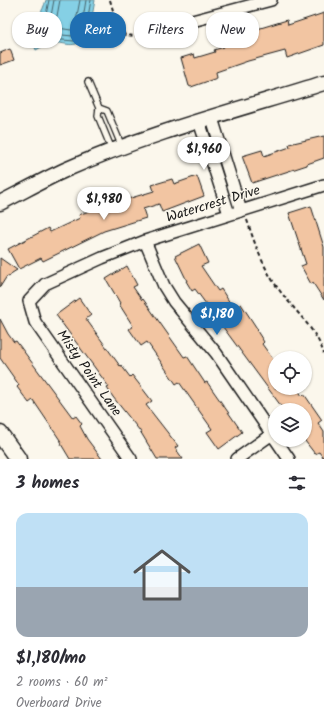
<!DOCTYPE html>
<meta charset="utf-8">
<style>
:root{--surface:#fff;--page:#f2f2f3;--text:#2b2b33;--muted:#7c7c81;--line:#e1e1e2;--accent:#1f6fb2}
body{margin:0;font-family:Kalam,sans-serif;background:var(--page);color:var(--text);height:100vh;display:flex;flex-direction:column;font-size:15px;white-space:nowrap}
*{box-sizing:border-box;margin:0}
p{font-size:13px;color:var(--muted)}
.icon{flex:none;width:22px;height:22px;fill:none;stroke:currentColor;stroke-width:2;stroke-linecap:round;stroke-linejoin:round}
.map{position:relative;height:459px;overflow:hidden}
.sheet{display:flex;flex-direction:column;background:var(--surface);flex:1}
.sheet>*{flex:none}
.banner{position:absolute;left:12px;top:12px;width:300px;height:36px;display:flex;gap:8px}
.tools{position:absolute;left:268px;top:351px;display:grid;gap:8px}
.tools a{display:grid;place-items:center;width:44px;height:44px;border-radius:50%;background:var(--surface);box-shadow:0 1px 3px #0004;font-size:20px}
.price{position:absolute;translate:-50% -34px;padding:0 9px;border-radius:14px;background:#fff;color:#222;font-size:13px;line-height:26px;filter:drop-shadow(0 1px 2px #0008)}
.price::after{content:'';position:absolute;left:50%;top:24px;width:12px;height:9px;margin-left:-6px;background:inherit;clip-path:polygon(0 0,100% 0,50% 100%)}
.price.active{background:var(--accent);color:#fff}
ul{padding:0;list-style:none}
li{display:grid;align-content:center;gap:8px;height:212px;padding:0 16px}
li+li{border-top:1px solid var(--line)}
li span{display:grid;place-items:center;height:124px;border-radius:12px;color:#555}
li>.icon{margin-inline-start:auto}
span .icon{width:72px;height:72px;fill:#fffc;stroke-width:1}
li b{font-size:17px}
h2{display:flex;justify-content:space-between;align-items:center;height:48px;padding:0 16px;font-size:17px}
.tag{padding:0 14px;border-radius:16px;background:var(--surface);box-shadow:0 1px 3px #0004;font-size:14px;line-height:36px}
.tag.active{background:var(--accent);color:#fff}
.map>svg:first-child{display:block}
.water{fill:#85d0e5;stroke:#5b8895}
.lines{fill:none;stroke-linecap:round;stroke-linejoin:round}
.shore{stroke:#46646c;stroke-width:1}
.building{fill:#f2c5a2;stroke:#1c1c1c}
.service-casing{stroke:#1c1c1c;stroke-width:8}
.minor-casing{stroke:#1c1c1c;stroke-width:14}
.tertiary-casing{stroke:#1c1c1c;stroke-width:17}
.secondary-casing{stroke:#1c1c1c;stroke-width:19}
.path{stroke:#1c1c1c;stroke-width:2;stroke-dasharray:4 3;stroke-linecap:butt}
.service{stroke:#fbf7ec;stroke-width:5.5}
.minor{stroke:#fbf7ec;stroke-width:11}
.tertiary{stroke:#fbf7ec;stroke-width:14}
.secondary{stroke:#fbf7ec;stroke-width:16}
.labels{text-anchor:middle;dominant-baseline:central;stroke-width:3;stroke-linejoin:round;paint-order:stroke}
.street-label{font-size:14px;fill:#1c1c1c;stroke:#fbf7ec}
</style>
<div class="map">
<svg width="324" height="459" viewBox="0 0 324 459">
<rect width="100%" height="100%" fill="#fbf7ec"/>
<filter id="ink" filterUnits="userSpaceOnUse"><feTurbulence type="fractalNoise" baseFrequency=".025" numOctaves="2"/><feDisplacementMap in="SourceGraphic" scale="8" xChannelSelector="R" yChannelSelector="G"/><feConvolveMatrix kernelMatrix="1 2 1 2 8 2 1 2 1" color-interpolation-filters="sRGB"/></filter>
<g filter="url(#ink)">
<path class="water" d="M46,0H95L90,28L96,31L90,42L84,39C73,50 63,41 51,43C46,44 40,48 36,50L26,25C38,19 42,13 46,0Z"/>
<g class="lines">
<path class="shore" d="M49,0L46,15L31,27L39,44L51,39L74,41L83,35L89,36L90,33L86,28L91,0
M54,0L51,16L38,30L41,37L51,34L73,36L81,31L86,0
M60,0L57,16L51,27L71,30L75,26L80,0"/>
</g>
<path class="building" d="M324,13V45L287,58L285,51L248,61L216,72L217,78L191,87L189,86L181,58L194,54L195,58L215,52L214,50L224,47L222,40L234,37L235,41L255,35L254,30L287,20L288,25Z
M10,49L14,60L0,65V53Z
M324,136V158L307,164V165L252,183L242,156L262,150L264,156L290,147L289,144Z
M197,176L204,196L162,212L159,204L143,209L146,218L104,231L43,261L41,258L19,269L8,249L48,228L50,232L80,218L79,215L98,207V208L154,191L152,185L172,179L174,184Z
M311,206L324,247V300L313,283L311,284L301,266L306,264L289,213Z
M199,244L208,263L201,266L218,291L221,289L234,309L241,304L258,330L257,331L264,342L262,344L275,362V388H297L302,396L304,394L322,420L318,423L324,432V459L319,452L315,454L305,441V410H284L195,289L192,291L186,281H187L175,256Z
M0,258L17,270L12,273L9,277L7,276L0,287Z
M127,266L137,285L133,287L142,300L143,299L184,357L187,356L205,383L207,382L242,432L219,449L207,432L212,429L179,382L176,384L147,342L141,346L129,329L133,326L119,304L120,303L106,279Z
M79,298L91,315L86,319L120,366L121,365L130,377L132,375L139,384L152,401L146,405L178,446L175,448L183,459H157L140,431L113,397L107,388L109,387L56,315Z
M0,319L8,334L14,342L16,341L73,418L76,416L82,424L80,426L87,439L102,459H70L61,444L62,443L33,400L29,403L17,387L19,385L0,358Z"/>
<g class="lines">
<g class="service-casing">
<path id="service" d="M88,82L99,108L98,116L112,150
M99,108L107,111L122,147"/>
</g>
<g class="minor-casing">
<path id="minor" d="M166,28L271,0
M212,118L241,211
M199,121L229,214
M145,241L164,286L174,302L216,353L275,439
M276,440L289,459
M131,459L35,322L29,301L45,284L102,258L145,241L324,185
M237,459L272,434"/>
</g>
<g class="tertiary-casing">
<path id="tertiary" d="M0,203C22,192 43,180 65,170C148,133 237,110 324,83"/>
</g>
<g class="secondary-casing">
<path id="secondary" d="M0,434L18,459"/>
</g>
<path class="path" d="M110,0L116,21L125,35L145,37L158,32
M50,23L55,35
M43,26L47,38
M34,29L39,41
M31,37L56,28
M247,220C255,245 264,270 280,291C295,311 316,329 324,354"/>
<use href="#service" class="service"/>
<use href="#minor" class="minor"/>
<use href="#tertiary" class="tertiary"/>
<use href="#secondary" class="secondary"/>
</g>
</g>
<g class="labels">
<g class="street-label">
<text transform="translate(213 204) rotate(-17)">Watercrest Drive</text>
<text transform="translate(89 373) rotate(55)">Misty Point Lane</text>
</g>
</g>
</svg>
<div class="tools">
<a><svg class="icon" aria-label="locate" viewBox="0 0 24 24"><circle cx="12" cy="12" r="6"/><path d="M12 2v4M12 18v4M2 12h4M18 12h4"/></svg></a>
<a><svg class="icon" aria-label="layers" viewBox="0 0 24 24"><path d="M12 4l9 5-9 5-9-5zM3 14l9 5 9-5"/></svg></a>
</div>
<b class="price" style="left:204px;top:171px">$1,960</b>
<b class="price" style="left:104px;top:221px">$1,980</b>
<b class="price active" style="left:217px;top:336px">$1,180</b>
<div class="banner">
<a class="tag">Buy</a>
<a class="tag active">Rent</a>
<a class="tag">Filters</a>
<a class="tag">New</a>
</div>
</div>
<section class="sheet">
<h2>3 homes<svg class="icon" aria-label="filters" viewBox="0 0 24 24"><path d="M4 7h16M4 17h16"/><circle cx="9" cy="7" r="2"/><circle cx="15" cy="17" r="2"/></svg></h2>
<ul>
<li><span style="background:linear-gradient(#bfe0f5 60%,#9aa5b1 0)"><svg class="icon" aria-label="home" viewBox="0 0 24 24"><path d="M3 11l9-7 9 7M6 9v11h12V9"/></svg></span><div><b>$1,180/mo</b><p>2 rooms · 60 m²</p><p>Overboard Drive</p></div></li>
</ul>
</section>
